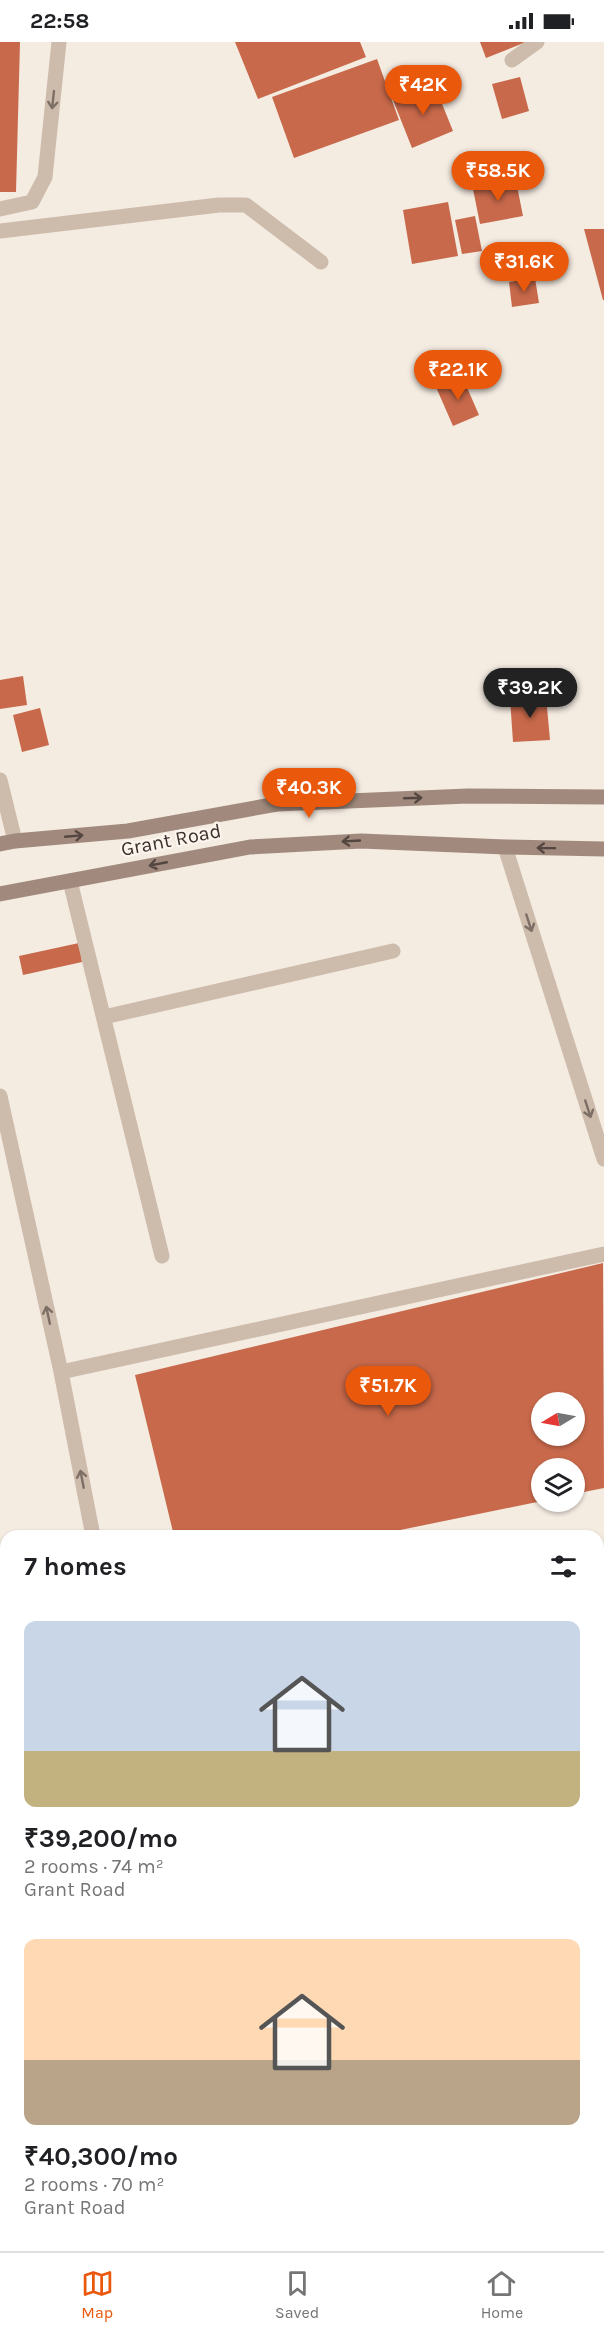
<!DOCTYPE html>
<meta charset="utf-8">
<style>
:root{--surface:#fff;--page:#f6f6f6;--text:#202124;--muted:#757577;--line:#e0e0e0;--accent:#ea580c}
body{margin:0;font-family:Karla,sans-serif;background:var(--page);color:var(--text);height:100vh;display:flex;flex-direction:column;font-size:22px;white-space:nowrap}
*{box-sizing:border-box;margin:0}
p{font-size:20px;color:var(--muted)}
.icon{flex:none;width:33px;height:33px;fill:none;stroke:currentColor;stroke-width:2;stroke-linecap:round;stroke-linejoin:round}
.map{position:relative;flex:1;overflow:hidden}
.panel{position:absolute;left:0px;top:1488px;width:604px;height:722px;display:flex;flex-direction:column;background:var(--surface);border-radius:18px 18px 0 0;box-shadow:0 2px 4px #0004}
.panel>*{flex:none}
.needle{width:39px;rotate:260deg}
.tools{position:absolute;left:531px;top:1350px;display:grid;gap:12px}
.tools a{display:grid;place-items:center;width:54px;height:54px;border-radius:50%;background:var(--surface);box-shadow:0 2px 4px #0004;font-size:30px}
.price{position:absolute;translate:-50% -51px;padding:0 14px;border-radius:21px;background:var(--accent);color:#fff;font-size:20px;line-height:39px;filter:drop-shadow(0 2px 3px #0008)}
.price::after{content:'';position:absolute;left:50%;top:36px;width:18px;height:14px;margin-left:-9px;background:inherit;clip-path:polygon(0 0,100% 0,50% 100%)}
.price.active{background:#222;color:#fff}
ul{padding:0;list-style:none}
li{display:grid;align-content:center;gap:12px;height:318px;padding:0 24px}
li span{display:grid;place-items:center;height:186px;border-radius:12px;color:#555}
li>.icon{margin-inline-start:auto}
span .icon{width:108px;height:108px;fill:#fffc;stroke-width:1}
li b{font-size:26px}
h2{display:flex;justify-content:space-between;align-items:center;height:72px;padding:0 24px;font-size:26px}
.status{display:flex;justify-content:space-between;align-items:center;height:42px;padding:0 30px;background:var(--surface);direction:ltr}
.status svg{height:16px;fill:currentColor}
.tabs{display:flex;justify-content:space-around;align-items:center;height:84px;border-top:2px solid var(--line);background:var(--surface);font-size:16px;color:var(--muted)}
.tabs a{display:grid;justify-items:center;gap:3px}
.tabs .active{color:var(--accent)}
.map>svg:first-child{display:block}
.building{fill:#c8694b;fill-rule:evenodd}
.lines{fill:none;stroke-linecap:round;stroke-linejoin:round}
.lane{stroke:#cdbbac;stroke-width:15}
.street{stroke:#cdbbac;stroke-width:15}
.secondary{stroke:#a18a7d;stroke-width:15}
.oneway{stroke:#7d6f65}
.oneway2{stroke:#544640}
.labels{text-anchor:middle;dominant-baseline:central;stroke-width:4.5;stroke-linejoin:round;paint-order:stroke}
.street-label{font-size:20px;fill:#3b302b;stroke:#fbf5ee}
</style>
<div class="status"><b>22:58</b><svg viewBox="0 0 49 12"><path d="M0 12V9h3v3zM5 12V6h3v6zM10 12V3h3v9zM15 12V0h3v12zM26 1h20v11H26zM47 4h2v5h-2z"/></svg></div>
<div class="map">
<svg width="604" height="2209" viewBox="0 0 604 2209">
<rect width="100%" height="100%" fill="#f4ebe1"/>
<path class="building" d="M0,0H20L16,150H0Z
M235,0H360L366,15L258,57Z
M480,0H526L486,16Z
M377,17L399,78L294,116L272,55Z
M520,35L529,69L502,77L492,42Z
M434,42L453,89L412,106L393,58Z
M516,139L523,174L480,182L473,147Z
M448,160L458,214L412,222L403,168Z
M475,174L482,209L462,212L455,178Z
M584,187H604V258H603Z
M535,236L539,261L512,265L509,240Z
M462,334L479,373L453,384L436,345Z
M23,634L27,663L0,667V638Z
M546,654L550,698L513,700L510,656Z
M40,666L49,703L22,710L13,673Z
M79,901L82,920L23,933L19,914Z
M603,1221L604,1446L574,1452V1426H542V1459L371,1494H174L135,1333ZM542,1360H574V1394H542Z
M604,1929V2155L598,2157V1931Z
M259,2204H404L385,2209H260Z"/>
<g class="lines">
<path class="lane" d="M512,18L537,0
M0,189L219,163H246L321,220
M0,738L15,799
M505,805L604,1117
M70,839L162,1214
M104,975L393,909
M0,1054L61,1330L93,1494
M61,1330L604,1212
M231,2204L232,2209"/>
<path class="street" d="M0,167L32,160L45,135L59,0"/>
<path class="secondary" d="M0,802L15,799L128,789L277,762L468,754L604,755
M0,852L250,805L361,799L505,805L604,807"/>
</g>
<defs><path id="oneway-shaft" d="M-6 0H5M1.5-3L5.5 0L1.5 3" fill="none" stroke-width="1.6" stroke-linecap="round" stroke-linejoin="round" transform="scale(1.5)"/></defs>
<g class="oneway">
<use href="#oneway-shaft" transform="translate(53 58) rotate(96)"/>
<use href="#oneway-shaft" transform="translate(529 881) rotate(72)"/>
<use href="#oneway-shaft" transform="translate(588 1067) rotate(72)"/>
<use href="#oneway-shaft" transform="translate(48 1273) rotate(-102)"/>
<use href="#oneway-shaft" transform="translate(82 1437) rotate(-101)"/>
</g>
<g class="oneway2">
<use href="#oneway-shaft" transform="translate(413 756) rotate(-2)"/>
<use href="#oneway-shaft" transform="translate(74 794) rotate(-5)"/>
<use href="#oneway-shaft" transform="translate(351 799) rotate(177)"/>
<use href="#oneway-shaft" transform="translate(546 806) rotate(-179)"/>
<use href="#oneway-shaft" transform="translate(158 822) rotate(169)"/>
</g>
<g class="labels">
<g class="street-label">
<text transform="translate(171 798) rotate(-11)">Grant Road</text>
</g>
</g>
</svg>
<div class="tools">
<a><svg class="needle" viewBox="-14 -14 28 28"><path d="M0-13l5 13h-10z" fill="#e53935"/><path d="M0 13l5-13h-10z" fill="#757577"/></svg></a>
<a><svg class="icon" aria-label="layers" viewBox="0 0 24 24"><path d="M12 4l9 5-9 5-9-5zM3 14l9 5 9-5"/></svg></a>
</div>
<b class="price" style="left:423px;top:74px">₹42K</b>
<b class="price" style="left:498px;top:160px">₹58.5K</b>
<b class="price" style="left:524px;top:251px">₹31.6K</b>
<b class="price" style="left:458px;top:359px">₹22.1K</b>
<b class="price active" style="left:530px;top:677px">₹39.2K</b>
<b class="price" style="left:309px;top:777px">₹40.3K</b>
<b class="price" style="left:388px;top:1375px">₹51.7K</b>
<section class="panel">
<h2>7 homes<svg class="icon" aria-label="filters" viewBox="0 0 24 24"><path d="M4 7h16M4 17h16"/><circle cx="9" cy="7" r="2"/><circle cx="15" cy="17" r="2"/></svg></h2>
<ul>
<li><span style="background:linear-gradient(#c9d6e8 70%,#c2b280 0)"><svg class="icon" aria-label="home" viewBox="0 0 24 24"><path d="M3 11l9-7 9 7M6 9v11h12V9"/></svg></span><div><b>₹39,200/mo</b><p>2 rooms · 74 m²</p><p>Grant Road</p></div></li>
<li><span style="background:linear-gradient(#ffd9b3 65%,#b9a48a 0)"><svg class="icon" aria-label="home" viewBox="0 0 24 24"><path d="M3 11l9-7 9 7M6 9v11h12V9"/></svg></span><div><b>₹40,300/mo</b><p>2 rooms · 70 m²</p><p>Grant Road</p></div></li>
</ul>
</section>
</div>
<nav class="tabs">
<a class="active"><svg class="icon" aria-label="map" viewBox="0 0 24 24"><path d="M3 6l6-2 6 2 6-2v14l-6 2-6-2-6 2zM9 4v14M15 6v14"/></svg>Map</a>
<a><svg class="icon" aria-label="saved" viewBox="0 0 24 24"><path d="M7 4h10v16l-5-4-5 4z"/></svg>Saved</a>
<a><svg class="icon" aria-label="home" viewBox="0 0 24 24"><path d="M3 11l9-7 9 7M6 9v11h12V9"/></svg>Home</a>
</nav>
